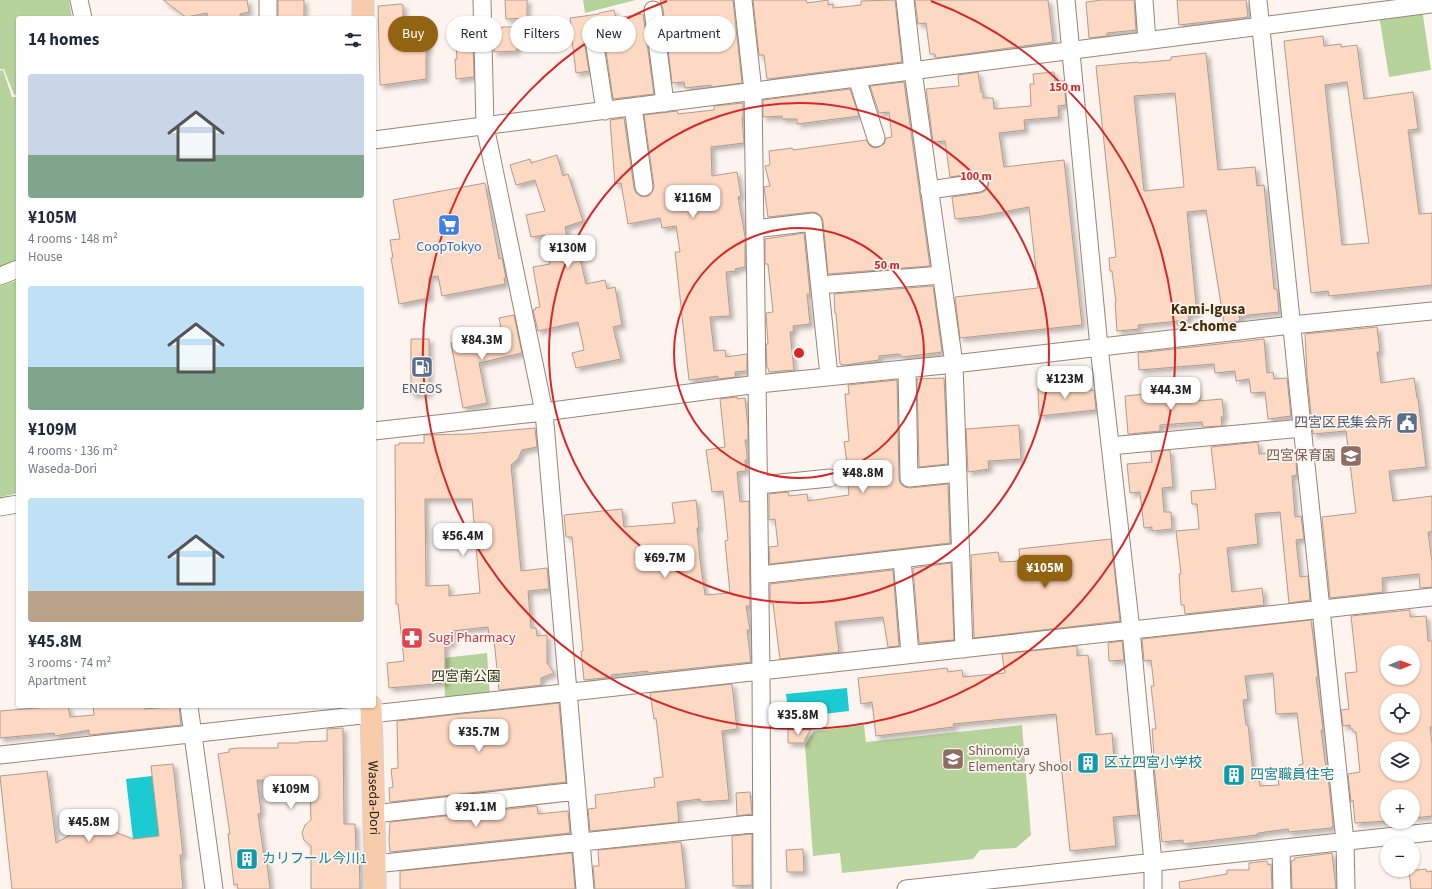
<!DOCTYPE html>
<meta charset="utf-8">
<style>
:root{--surface:#fff;--page:#f6f6f7;--text:#1f2937;--muted:#747a83;--accent:#926310}
body{margin:0;font-family:"Source Sans 3","Noto Sans JP",sans-serif;background:var(--page);color:var(--text);height:100vh;display:flex;flex-direction:column;font-size:15px;white-space:nowrap}
*{box-sizing:border-box;margin:0}
p{font-size:13px;color:var(--muted)}
.icon{flex:none;width:22px;height:22px;fill:none;stroke:currentColor;stroke-width:2;stroke-linecap:round;stroke-linejoin:round}
.map{position:relative;flex:1;overflow:hidden}
.sheet{position:absolute;left:16px;top:16px;width:360px;height:692px;display:flex;flex-direction:column;background:var(--surface);border-radius:4px;box-shadow:0 1px 3px #0004}
.sheet>*{flex:none}
.hud{position:absolute;left:388px;top:16px;width:380px;height:36px;display:flex;gap:8px}
.needle{width:26px;rotate:89deg}
.tools{position:absolute;left:1380px;top:645px;display:grid;gap:8px}
.tools a{display:grid;place-items:center;width:40px;height:40px;border-radius:50%;background:var(--surface);box-shadow:0 1px 3px #0004;font-size:20px}
.price{position:absolute;translate:-50% -34px;padding:0 9px;border-radius:8px;background:#fff;color:#222;font-size:13px;line-height:26px;filter:drop-shadow(0 1px 2px #0008)}
.price::after{content:'';position:absolute;left:50%;top:24px;width:12px;height:9px;margin-left:-6px;background:inherit;clip-path:polygon(0 0,100% 0,50% 100%)}
.price.selected{background:var(--accent);color:#fff}
ul{padding:0;list-style:none}
li{display:grid;align-content:center;gap:8px;height:212px;padding:0 12px}
li span{display:grid;place-items:center;height:124px;border-radius:4px;color:#555}
li>.icon{margin-inline-start:auto}
span .icon{width:72px;height:72px;fill:#fffc;stroke-width:1}
li b{font-size:17px}
h2{display:flex;justify-content:space-between;align-items:center;height:48px;padding:0 12px;font-size:17px}
.chip{padding:0 14px;border-radius:18px;background:var(--surface);box-shadow:0 1px 3px #0004;font-size:14px;line-height:36px}
.chip.selected{background:var(--accent);color:#fff}
.map>svg:first-child{display:block}
.green{fill:#b6d39b}
.water{fill:#1bcbd1}
.building{fill:#fdd8c2;stroke:#b19c90;fill-rule:evenodd;filter:url(#shadow)}
.lines{fill:none;stroke-linecap:round;stroke-linejoin:round}
.minor-casing{stroke:#988578;stroke-width:19}
.major-casing{stroke:#d4d3d1;stroke-width:23}
.minor{stroke:#fff;stroke-width:17}
.major{stroke:#f8ccaa;stroke-width:21}
.ring{fill:none;stroke:#d62828;stroke-width:2}
.labels{text-anchor:middle;dominant-baseline:central;stroke-width:3.5;stroke-linejoin:round;paint-order:stroke}
.shop-label{font-size:14px;fill:#366cbe;stroke:#fdf4ef}
.service-label{font-size:14px;fill:#4e5e75;stroke:#fdf4ef}
.education-label{font-size:14px;fill:#785e54;stroke:#fdf4ef;text-anchor:end}
.health-label{font-size:14px;fill:#be3a42;stroke:#fdf4ef;text-anchor:start}
.park-label{font-size:14px;fill:#2a3c17;stroke:#fdf4ef}
.culture-label{font-size:14px;fill:#0d838f;stroke:#fdf4ef;text-anchor:start}
.street-label{font-size:14px;fill:#28211b;stroke:#fdf4ef}
.neighbourhood-label{font-size:15px;font-weight:bold;fill:#442d08;stroke:#fdf4ef}
.centre{fill:#d62828;stroke:#fdf4ef;stroke-width:2}
.ring-label{font-size:12px;text-anchor:middle;font-weight:bold;fill:#d62828;stroke:#fdf4ef;stroke-width:3.5;stroke-linejoin:round;paint-order:stroke}
</style>
<div class="map">
<svg width="1432" height="889" viewBox="0 0 1432 889">
<defs>
<filter id="shadow"><feDropShadow dx="3.5" dy="3.5" stdDeviation="2" flood-color="#0004"/></filter>
</defs>
<rect width="100%" height="100%" fill="#fdf4ef"/>
<path class="green" d="M0,0H69L72,18H18V94L14,95L4,69H0Z
M583,0H636L585,13Z
M1422,9L1431,70L1389,77L1379,15Z
M3,70L12,97H18V260L0,268V71Z
M18,280V493L0,497V286Z
M487,653L490,696L445,701L444,658Z
M864,725L866,742L1022,725L1031,835L1016,848L980,850L973,859L842,873L840,853L813,856L805,745L814,731Z"/>
<path class="water" d="M847,688L849,711L789,718L786,694Z
M152,776L159,836L133,839L126,779Z"/>
<path class="building" d="M163,0H247L249,12L240,14V18H208L207,13L186,17Z
M278,0H304V18H278Z
M505,0H527V18L506,19Z
M660,0H733L742,83L712,87L711,85L685,88L684,82L672,83L663,9Z
M753,0H806L807,3L828,0V5L833,4V8L861,5V1L895,0L902,62L767,79L764,55H759Z
M915,0H1048L1053,42L936,58L935,54H930L926,23L918,24Z
M1102,0H1134L1136,30L1107,33V36L1089,38L1086,2Z
M1177,0H1246L1248,17L1179,25Z
M401,4L403,5V27H427L428,51H426V79L382,85H380L378,6Z
M614,10L616,18L643,14L654,94L613,99L603,31L601,26L596,24L592,23L587,25L584,30L583,35L589,71L576,73L572,40L570,41L568,25H571L570,18L599,14V13Z
M502,27H516L517,51L494,52L493,29L502,28Z
M1323,36L1324,46L1341,44V47L1357,45L1364,99L1413,92L1418,129L1408,130L1419,214L1432,213V285L1329,296L1328,291L1311,293L1284,41ZM1347,82L1369,243L1342,245L1325,85Z
M473,42L474,77L456,79L455,59H457L456,44Z
M1206,53L1218,170L1255,167L1257,186L1264,185L1274,289H1277L1279,312L1239,316L1240,321L1224,323L1206,210L1187,212L1197,314H1188L1189,320L1138,325L1139,329L1117,331L1115,302H1116L1112,271H1110L1109,258L1116,257L1096,66L1138,62V63L1171,60V57ZM1175,93L1184,187L1144,191L1134,96Z
M978,72L981,92H983V98H993L994,109L1031,106L1030,84H1034L1033,74L1054,72L1055,81H1064L1066,105L1058,106L1059,117L1024,120L1025,130L999,133L1004,167L1064,160L1082,325L960,338L955,297L1038,288L1029,207L982,216L955,219L952,197L980,193L985,191L988,187L989,181L987,177L983,174L978,173L950,177L945,141L933,142L926,89L959,86L958,75Z
M904,82L930,266L828,274L823,221L821,216L817,213L812,212L768,217L764,187L770,186L765,166L770,165L769,151L792,148L793,150L866,140L870,146L874,148L879,147L884,144L886,138L892,137L889,112L879,113L870,86Z
M850,89L859,116L797,124V119H782V116L763,117V100Z
M743,103V118H742L744,143L711,147L712,176L737,172L741,196L738,197L745,236V267L735,269L736,271L726,272L730,316L710,317L714,351L725,350L726,357L747,354V371L735,372L736,377L718,379V376L689,380L675,252H680L676,226L662,228L660,218L628,224L621,183L615,184L610,120L624,118L634,188L636,193L640,196L645,197L650,195L653,190L654,186L644,115L677,111L678,114L714,110V106Z
M557,155L563,176L568,174L583,221L565,227L571,260L580,258L586,284L605,280L607,289L615,287L622,325L613,327L621,359L576,368L572,353L584,350L578,322L538,331L533,310L536,309L535,308L540,307L533,267L550,264L545,235L531,237L526,215L545,211L535,180L516,185L510,165L530,159L531,163Z
M485,183L499,259L502,258L506,278H504L505,284L442,296L438,276L429,277V298L399,304L391,258H393L390,240L400,239L393,200Z
M804,233L810,294H807L810,324L793,326L794,331L790,332L794,370L769,372L768,368H767L766,344H768L766,313L773,312L768,264H765V239Z
M933,286L942,352L903,357L899,354L879,356V360L845,365L840,364L836,313H835L834,294Z
M514,315L522,353L479,363L487,403L463,408L451,343L475,339L477,349L504,342L499,318Z
M1377,327L1380,352H1377L1381,383L1414,378L1417,398L1418,399L1426,467L1389,471L1393,501L1432,496V531L1428,532L1432,562V587L1420,588L1419,574L1382,578L1383,592L1330,598L1322,517L1356,513L1346,431L1313,434L1307,375L1305,334Z
M411,339H429V394H411Z
M1264,339L1267,373L1273,372L1274,379L1287,378L1291,416L1268,419L1265,392L1251,393L1249,379L1236,381L1235,371L1215,373L1214,364L1139,370L1138,353Z
M944,378L948,464L919,467L917,379Z
M897,380L899,478L900,483L904,487L910,488L948,484L950,543L770,564L769,547L778,546L775,519L769,520V494L788,492L789,496L807,494L808,501L849,495L848,485L850,484L844,442L849,441L845,394H849L848,385Z
M1063,385V389L1086,387L1087,390H1094L1096,410L1039,416L1038,388Z
M1197,389L1198,401L1222,399L1224,417H1221L1222,426L1203,427L1202,422L1160,425V431L1128,434L1125,396Z
M737,397V399L745,398L748,427V440H745L747,453V460H745L746,471L737,472L740,502L749,501L750,606H746L750,630H747L751,662L648,673V671L611,675L612,677L584,680L581,651H583L572,537H566L564,515L622,509L624,527L675,523L672,503L696,500L699,528H697L700,560L705,595L730,593L725,541L728,540L723,491L712,492L706,450L725,447L720,399Z
M1019,425L1021,459L988,461L989,469L968,472L966,429Z
M535,428L537,447L522,450L518,459L511,465L521,571L547,568L549,589L528,591L531,628H536L537,636L547,635V663L554,673L541,678V685L499,690L494,639H489L488,627L452,631V644H445V683L389,688L387,663L404,661L398,604H396L395,445H399V443H424V435L468,434ZM425,499H472L480,593L449,596V585L426,586Z
M1258,442L1259,454L1295,451L1297,475L1292,476L1295,517L1301,516L1304,539L1296,540L1300,577L1308,576L1310,600L1289,603L1280,512L1255,514L1258,544L1227,548L1232,592L1262,588L1264,605L1185,614L1184,605H1181L1179,574H1181L1176,531L1199,529L1197,504H1192L1191,491L1216,489L1211,447Z
M1170,450L1173,487L1162,488L1164,512H1171L1172,529L1152,531V527L1144,528L1140,492L1130,493L1127,464L1152,462L1151,452Z
M1111,539L1120,621L974,638L971,555L998,552L1000,562L1020,561L1019,549Z
M951,563L954,640L919,643L913,568Z
M893,570L899,646L888,647L883,617L835,622L839,652L780,659L773,603H770V584Z
M1410,610V617L1426,616L1428,641H1432V727H1430L1432,744V816L1413,818V796H1387V821L1355,823L1353,800L1351,802L1348,774L1360,772L1356,732H1353V729H1351L1350,725L1343,726L1341,710L1349,709L1345,673L1357,672L1351,616ZM1387,652H1413V678H1387ZM1387,700H1413V726H1387ZM1387,748H1413V774H1387Z
M1311,620L1318,677H1316L1323,729L1321,730L1327,776H1328L1333,825L1331,828L1289,832L1288,829L1258,833L1256,835L1183,844V840L1162,842L1153,756H1154L1152,729H1156L1151,686H1154L1151,660L1144,661L1142,639ZM1273,673L1276,714L1297,713L1303,764L1299,765V773L1278,777L1279,785L1260,786L1259,780L1254,781L1248,725H1246L1243,700L1248,699L1245,676Z
M1122,641L1124,660L1109,661L1108,643Z
M1077,646V656L1088,655L1096,735L1112,733L1114,759L1133,758L1138,815L1113,817L1116,846L1070,851L1056,714L953,724L954,727L876,736L872,702L861,704L858,678L947,668L948,672L962,670L963,677L1005,673L1002,654Z
M732,684L737,729L722,731L729,800L701,802L700,799L677,802L679,822L590,831L588,809L596,808L595,795L655,787L654,778L663,777L656,718L654,719L650,693Z
M559,703L566,782L390,802L389,788L393,787L391,769L398,768L397,721Z
M49,706H68L70,717L94,715L93,706H144L145,709L179,706L181,725L89,735V730L55,736L54,733L0,738V711L50,707Z
M343,728L344,824H355L356,852H359L360,889H311V846L304,840L302,833L305,825L311,820L310,783L299,784V781L257,780L261,813L258,814L265,864L267,863L270,889H238L237,884L234,885L228,834H230L218,754L229,752V749L239,748H278V743H299V742L327,741V729Z
M788,729H811L805,739V743H788Z
M173,764L183,855H180L183,889H12L0,776L47,771L56,843L75,832L91,828L107,829L133,839L159,836L151,766Z
M750,792L752,814L737,816L736,793Z
M537,806L538,814L568,811L570,833L390,852L389,840L390,822Z
M752,834V885L733,886L732,836Z
M681,842L686,889H595L593,866H599L598,850Z
M803,849L804,872H787L786,850Z
M572,853L575,889H400V871Z
M1332,853L1336,889H1292L1291,861L1295,860L1294,858Z
M1267,861L1268,865L1271,864L1272,889H1180L1179,882L1227,874V870H1249V863Z
M1426,869L1427,872L1432,871V889H1411L1409,871Z"/>
<g class="lines">
<g class="minor-casing">
<path id="minor" d="M79,0L83,18
M268,0V18
M482,0L485,126L544,412L585,889
M743,0L753,91L761,671L762,889
M905,0L913,71L954,364L964,649
M1066,0L1099,347L1131,630L1153,862V889
M1144,0L1147,41
M1258,0L1345,841L1346,889
M653,10L665,103
M593,33L605,111
M857,78L876,138
M633,107L644,187
M374,140L1432,4
M929,190L979,183
M755,229L813,222L829,376
M0,276L18,269
M820,285L941,275
M907,369L909,478L958,473
M374,431L544,412L758,384L954,364L1292,325L1432,311
M1110,446L1303,428
M759,485L830,478
M0,507L18,504
M902,559L910,654
M760,575L960,552
M189,706L214,889
M0,755L1432,597
M374,814L577,791
M1281,848L1282,889
M375,864L761,823
M906,889L1432,832"/>
</g>
<g class="major-casing">
<g id="major">
<path d="M363,0V18"/>
<path id="s1" d="M371,706L375,864V889"/>
</g>
</g>
<use href="#minor" class="minor"/>
<use href="#major" class="major"/>
</g>
<g class="ring">
<circle cx="799" cy="353" r="125"/>
<circle cx="799" cy="353" r="250"/>
<path d="M931 1A376 376 0 1 1 667 1"/>
</g>
<defs>
<g id="supermarket-square" transform="scale(1.15)"><rect x="-9" y="-9" width="18" height="18" rx="4" fill="#3f7fe0" stroke="#fdf4ef"/><path d="M-6-5.5h2.5l.6 2H6L4.5 2H-2.5L-4.4-4H-6ZM-1.5 3.2a1.3 1.3 0 1 0 .1 0ZM3 3.2a1.3 1.3 0 1 0 .1 0Z" fill="#fff"/></g>
<g id="fuel-square" transform="scale(1.15)"><rect x="-9" y="-9" width="18" height="18" rx="4" fill="#5c6f8a" stroke="#fdf4ef"/><path d="M-5.5-6h7V0h2V4h1.3V-2.5L3-4.5l.8-.8L6-3V5H2.5V1h-1V6h-7ZM-4.2-4.7v3.2H.2V-4.7Z" fill="#fff"/></g>
<g id="civic-square" transform="scale(1.15)"><rect x="-9" y="-9" width="18" height="18" rx="4" fill="#5c6f8a" stroke="#fdf4ef"/><path d="M-.6-6.5H3V-4.5H.6V-3L4-1V1h2V6H-6V1h2V-1L-.6-3ZM-1.2 2.5V6h2.4V2.5Z" fill="#fff"/></g>
<g id="school-square" transform="scale(1.15)"><rect x="-9" y="-9" width="18" height="18" rx="4" fill="#8d6e63" stroke="#fdf4ef"/><path d="M0-5L7-2L0 1L-7-2ZM-4 1L0 2.5L4 1V4Q0 6-4 4Z" fill="#fff"/></g>
<g id="pharmacy-square" transform="scale(1.15)"><rect x="-9" y="-9" width="18" height="18" rx="4" fill="#e0444e" stroke="#fdf4ef"/><path d="M-2-6h4v4h4v4h-4v4h-4v-4h-4v-4h4Z" fill="#fff"/></g>
<g id="building-square" transform="scale(1.15)"><rect x="-9" y="-9" width="18" height="18" rx="4" fill="#0f9aa8" stroke="#fdf4ef"/><path d="M-4-6H4V6H1V3H-1V6H-4ZM-2.5-4.3h1.7v1.8h-1.7ZM.8-4.3h1.7v1.8H.8ZM-2.5-1h1.7V.8h-1.7ZM.8-1h1.7V.8H.8Z" fill="#fff"/></g>
</defs>
<g fill-rule="evenodd">
<use href="#supermarket-square" x="449" y="225"/>
<use href="#fuel-square" x="422" y="367"/>
<use href="#civic-square" x="1407" y="423"/>
<use href="#school-square" x="1351" y="456"/>
<use href="#pharmacy-square" x="412" y="638"/>
<use href="#school-square" x="953" y="759"/>
<use href="#building-square" x="1088" y="763"/>
<use href="#building-square" x="1234" y="775"/>
<use href="#building-square" x="247" y="859"/>
</g>
<g class="labels">
<g class="shop-label">
<text x="449" y="247">CoopTokyo</text>
</g>
<g class="service-label">
<text x="422" y="389">ENEOS</text>
<text x="1392" y="423" text-anchor="end">四宮区民集会所</text>
</g>
<g class="education-label">
<text x="1336" y="456">四宮保育園</text>
<text x="968" y="751" text-anchor="start">Shinomiya<tspan x="968" dy="16">Elementary Shool</tspan></text>
</g>
<g class="health-label">
<text x="428" y="638">Sugi Pharmacy</text>
</g>
<g class="park-label">
<text x="466" y="677">四宮南公園</text>
</g>
<g class="culture-label">
<text x="1104" y="763">区立四宮小学校</text>
<text x="1250" y="775">四宮職員住宅</text>
<text x="262" y="859">カリフール今川1</text>
</g>
<g class="street-label">
<text stroke="none"><textPath href="#s1" startOffset="92">Waseda-Dori</textPath></text>
</g>
<g class="neighbourhood-label">
<text x="1208" y="309">Kami-Igusa<tspan x="1208" dy="17">2-chome</tspan></text>
</g>
</g>
<circle cx="799" cy="353" r="6" class="centre"/>
<g class="ring-label">
<text x="1065" y="91">150 m</text>
<text x="976" y="180">100 m</text>
<text x="887" y="269">50 m</text>
</g>
</svg>
<div class="tools">
<a><svg class="needle" viewBox="-14 -14 28 28"><path d="M0-13l5 13h-10z" fill="#e53935"/><path d="M0 13l5-13h-10z" fill="#747a83"/></svg></a>
<a><svg class="icon" aria-label="locate" viewBox="0 0 24 24"><circle cx="12" cy="12" r="6"/><path d="M12 2v4M12 18v4M2 12h4M18 12h4"/></svg></a>
<a><svg class="icon" aria-label="layers" viewBox="0 0 24 24"><path d="M12 4l9 5-9 5-9-5zM3 14l9 5 9-5"/></svg></a>
<a>+</a>
<a>−</a>
</div>
<b class="price" style="left:693px;top:219px">¥116M</b>
<b class="price" style="left:568px;top:269px">¥130M</b>
<b class="price" style="left:482px;top:361px">¥84.3M</b>
<b class="price" style="left:1065px;top:400px">¥123M</b>
<b class="price" style="left:1171px;top:411px">¥44.3M</b>
<b class="price" style="left:863px;top:494px">¥48.8M</b>
<b class="price" style="left:463px;top:557px">¥56.4M</b>
<b class="price" style="left:665px;top:579px">¥69.7M</b>
<b class="price selected" style="left:1045px;top:589px">¥105M</b>
<b class="price" style="left:798px;top:736px">¥35.8M</b>
<b class="price" style="left:479px;top:753px">¥35.7M</b>
<b class="price" style="left:291px;top:810px">¥109M</b>
<b class="price" style="left:476px;top:828px">¥91.1M</b>
<b class="price" style="left:89px;top:843px">¥45.8M</b>
<div class="hud">
<a class="chip selected">Buy</a>
<a class="chip">Rent</a>
<a class="chip">Filters</a>
<a class="chip">New</a>
<a class="chip">Apartment</a>
</div>
<section class="sheet">
<h2>14 homes<svg class="icon" aria-label="filters" viewBox="0 0 24 24"><path d="M4 7h16M4 17h16"/><circle cx="9" cy="7" r="2"/><circle cx="15" cy="17" r="2"/></svg></h2>
<ul>
<li><span style="background:linear-gradient(#c9d6e8 65%,#7fa58c 0)"><svg class="icon" aria-label="home" viewBox="0 0 24 24"><path d="M3 11l9-7 9 7M6 9v11h12V9"/></svg></span><div><b>¥105M</b><p>4 rooms · 148 m²</p><p>House</p></div></li>
<li><span style="background:linear-gradient(#bfe0f5 65%,#7fa58c 0)"><svg class="icon" aria-label="home" viewBox="0 0 24 24"><path d="M3 11l9-7 9 7M6 9v11h12V9"/></svg></span><div><b>¥109M</b><p>4 rooms · 136 m²</p><p>Waseda-Dori</p></div></li>
<li><span style="background:linear-gradient(#bfe0f5 75%,#b9a48a 0)"><svg class="icon" aria-label="home" viewBox="0 0 24 24"><path d="M3 11l9-7 9 7M6 9v11h12V9"/></svg></span><div><b>¥45.8M</b><p>3 rooms · 74 m²</p><p>Apartment</p></div></li>
</ul>
</section>
</div>
